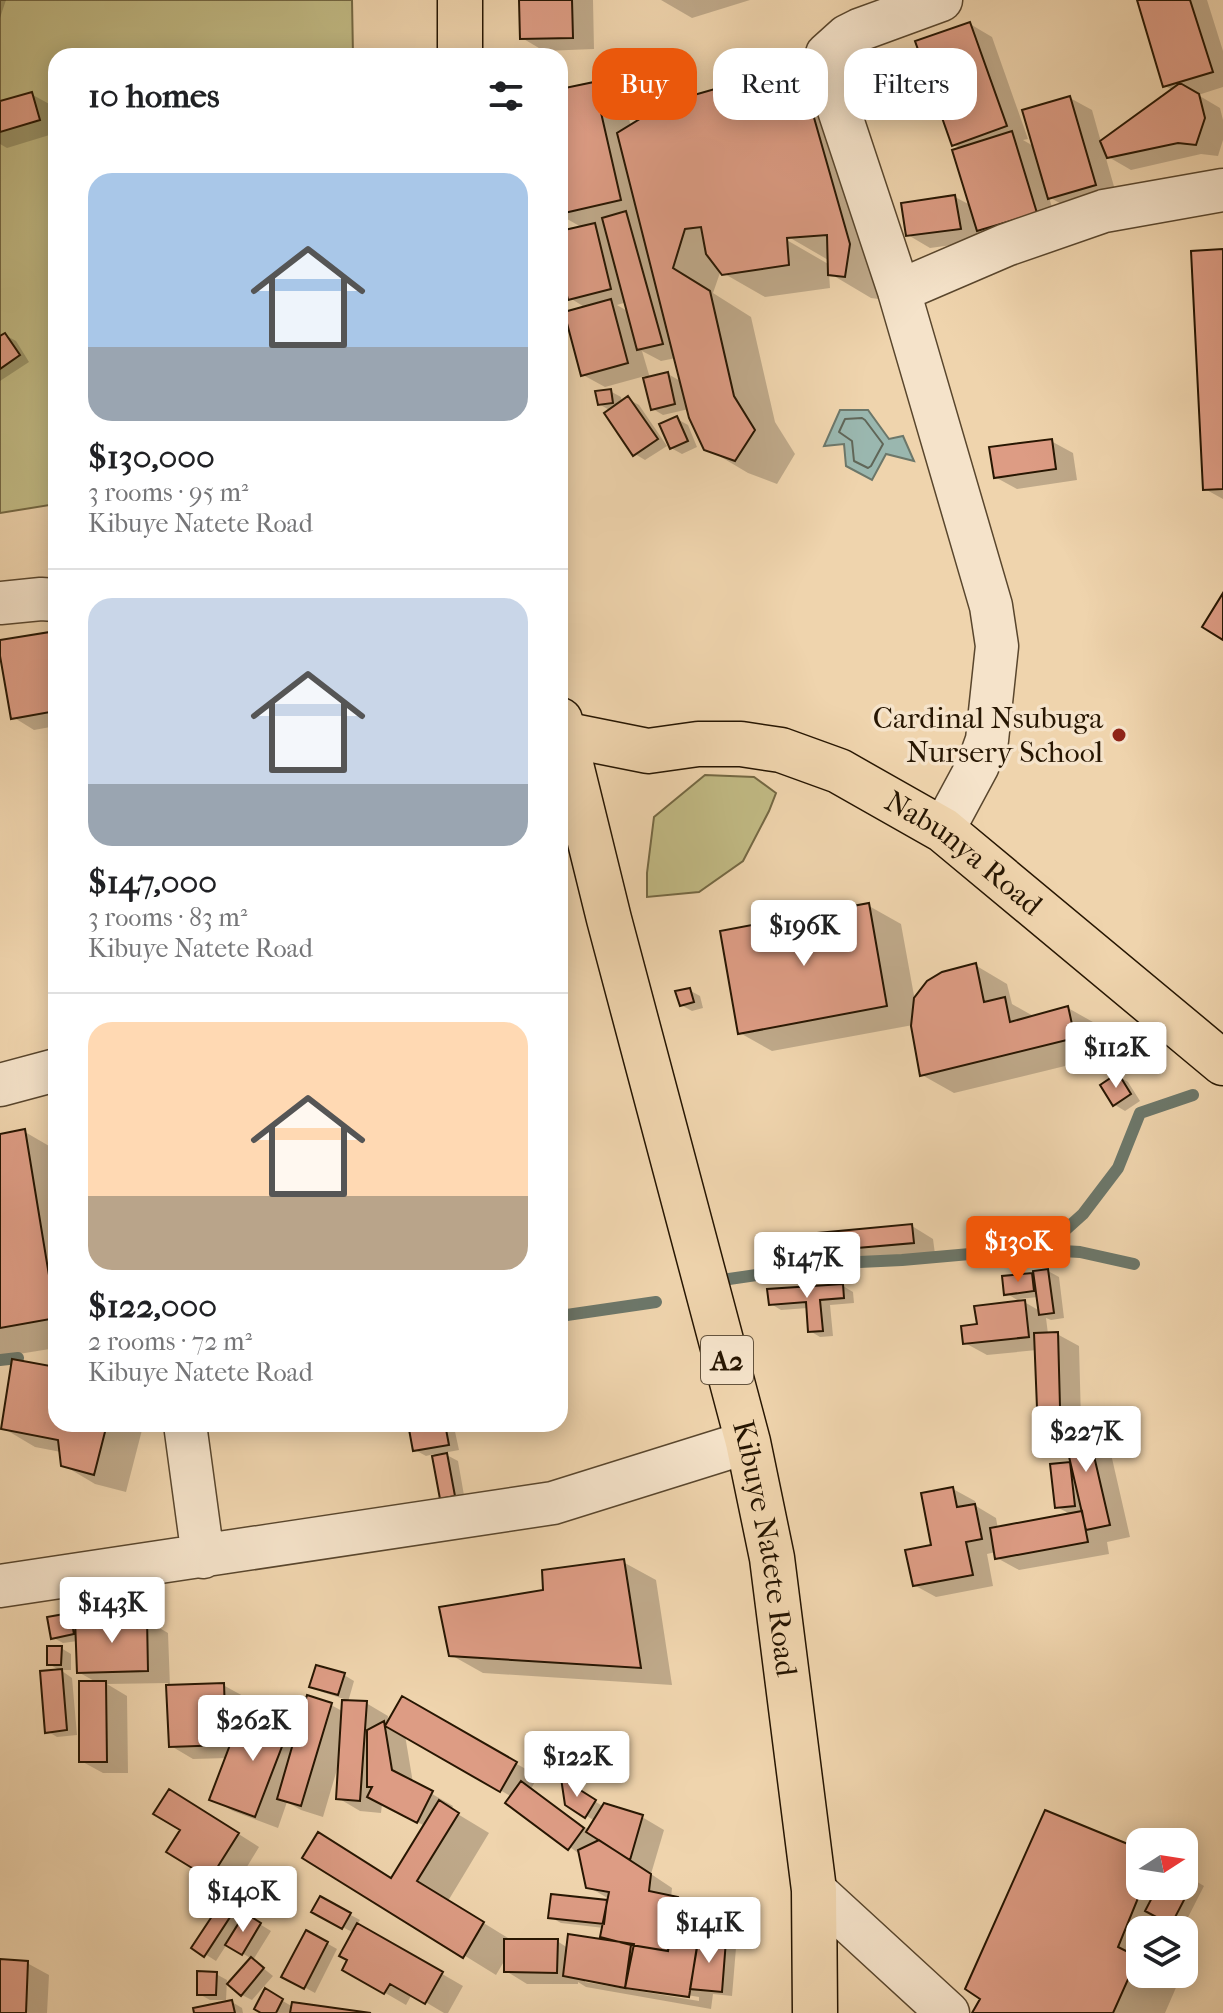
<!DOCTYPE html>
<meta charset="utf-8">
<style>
:root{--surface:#fff;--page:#f2f2f2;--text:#202124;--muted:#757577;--line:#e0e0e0;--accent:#ea580c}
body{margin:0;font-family:"IM FELL French Canon",serif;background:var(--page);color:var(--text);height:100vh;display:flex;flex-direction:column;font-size:30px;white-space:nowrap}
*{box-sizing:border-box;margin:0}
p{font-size:26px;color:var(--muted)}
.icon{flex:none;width:44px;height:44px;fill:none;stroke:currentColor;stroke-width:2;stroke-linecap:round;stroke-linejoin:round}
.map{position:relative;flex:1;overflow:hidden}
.drawer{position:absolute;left:48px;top:48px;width:520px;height:1384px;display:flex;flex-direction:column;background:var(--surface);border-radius:24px;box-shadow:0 4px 20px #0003}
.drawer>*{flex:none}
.hud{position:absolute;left:592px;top:48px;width:510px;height:72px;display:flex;gap:16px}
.needle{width:52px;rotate:78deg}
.controls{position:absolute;left:1126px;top:1828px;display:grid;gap:16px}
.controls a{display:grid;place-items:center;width:72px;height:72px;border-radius:16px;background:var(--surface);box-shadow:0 4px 20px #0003;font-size:40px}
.price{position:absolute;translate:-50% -68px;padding:0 18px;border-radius:8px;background:#fff;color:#222;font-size:26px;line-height:52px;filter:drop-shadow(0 2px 4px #0008)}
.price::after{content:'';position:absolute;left:50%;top:48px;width:24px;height:18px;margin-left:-12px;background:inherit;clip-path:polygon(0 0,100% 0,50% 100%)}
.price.selected{background:var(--accent);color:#fff}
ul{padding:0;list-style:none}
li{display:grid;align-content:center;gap:16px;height:424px;padding:0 40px}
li+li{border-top:2px solid var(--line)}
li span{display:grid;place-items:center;height:248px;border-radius:24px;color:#555}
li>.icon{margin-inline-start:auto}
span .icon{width:144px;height:144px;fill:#fffc;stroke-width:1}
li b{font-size:34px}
h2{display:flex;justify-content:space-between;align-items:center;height:96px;padding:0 40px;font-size:34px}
.tag{padding:0 28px;border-radius:24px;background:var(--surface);box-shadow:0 4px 20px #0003;font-size:28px;line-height:72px}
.tag.selected{background:var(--accent);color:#fff}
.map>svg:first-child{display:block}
.green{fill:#c1ba84;stroke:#746843;stroke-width:2}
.water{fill:#9ab7af;stroke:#6c776a;stroke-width:2}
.shadow{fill:#0003;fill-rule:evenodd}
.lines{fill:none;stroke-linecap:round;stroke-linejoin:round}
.shore{stroke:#606658;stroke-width:2}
.stream{stroke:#6c776a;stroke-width:12}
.building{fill:#dd9c84;stroke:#271602;stroke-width:2}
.minor-casing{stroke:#59462d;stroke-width:45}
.major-casing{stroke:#271602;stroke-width:47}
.minor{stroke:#f5e3ca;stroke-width:42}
.major{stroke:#efd4ad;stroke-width:44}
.poi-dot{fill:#8f2418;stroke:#f5e3ca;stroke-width:3}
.labels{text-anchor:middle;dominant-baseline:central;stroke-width:7;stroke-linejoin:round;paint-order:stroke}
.shield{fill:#f5e3ca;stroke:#65543e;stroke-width:2}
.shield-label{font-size:28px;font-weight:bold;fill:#271602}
.poi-label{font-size:30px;fill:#271602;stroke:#f5e3ca;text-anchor:end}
.street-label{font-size:30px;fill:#271602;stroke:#f5e3ca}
</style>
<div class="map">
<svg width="1223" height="2013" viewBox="0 0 1223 2013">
<rect width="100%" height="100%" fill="#efd4ad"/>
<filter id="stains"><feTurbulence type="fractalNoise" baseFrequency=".0025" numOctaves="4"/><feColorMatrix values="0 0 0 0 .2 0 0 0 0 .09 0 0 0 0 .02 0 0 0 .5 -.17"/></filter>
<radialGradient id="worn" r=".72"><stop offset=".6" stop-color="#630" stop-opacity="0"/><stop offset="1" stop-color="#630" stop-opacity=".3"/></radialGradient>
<path class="green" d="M0,0H352L353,56H56V504L0,513Z
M705,775L754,777L776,793L769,811L743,861L699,892L647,897V873L654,817Z"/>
<path class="water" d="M840,410H868L889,439L903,436L914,461L886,454L872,480L846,466L844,444L824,446Z"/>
<path class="shadow" d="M0,0H6L0,18Z
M521,0H593L594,49L544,51L522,38Z
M661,0H750L692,18Z
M1139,0H1207L1223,51V87L1198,95L1220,108L1223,120V140L1218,156L1201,154L1131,170L1105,155L1117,197L1072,210L1049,197L1057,225L1000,242L980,230L982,241L930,248L908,235L955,197L972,206L962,149L954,145L970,24L992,37L1028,139L1023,140L1035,147L1070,98L1092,110L1101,142L1173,90L1165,86Z
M798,67L840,91L886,300L871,298L829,273L830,288L765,297L723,273L721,270L713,293L751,317L775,422L795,454L777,484L748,473L706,448L689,409L663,415L653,409L645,376L605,387L583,375L586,308L570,298L560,256V233L583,228L560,215V91L593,84L625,102L631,127ZM780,232L830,261V265L778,235ZM627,302L629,312L617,305ZM642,351L661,361L676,358L682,382L668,374L650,378Z
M31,94L53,106L56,116V133L7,148L0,144V103Z
M1223,251V499L1205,489Z
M5,335L16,341L29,362L0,381V338Z
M610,391L621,397L622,403L628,399L639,405L667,446L645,460L635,454L611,411L599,404Z
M677,419L688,425L697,447L682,454L671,448Z
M1051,441L1073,453L1077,480L1017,489L995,477Z
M50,634L56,637V726L34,730L13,717L0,652V642Z
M869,906L901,924L915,1001L975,965L1007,984L1012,1004L1035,1017L1068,1008L1100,1026L1106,1056L954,1093L922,1075L913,1025L772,1051L740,1033Z
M689,990L700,996L703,1008L692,1011L681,1005Z
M1118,1076L1128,1082L1140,1101L1125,1111L1115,1105Z
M25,1132L56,1150V1348L0,1357V1136Z
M912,1226L933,1239L935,1254L812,1265L790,1253Z
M1048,1271L1059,1277L1064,1318L1051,1320L1046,1318L1048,1334H1057L1079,1346L1081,1420L1084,1419L1106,1432L1130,1537L1107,1542L1109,1554L1019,1570L997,1558L996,1552L987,1554L993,1586L936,1597L914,1585L934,1547L953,1489L975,1501L976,1506L996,1518L998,1529L1072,1515L1057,1507L1069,1464L1074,1466L1075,1419L1061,1420L1039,1407L1037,1350L987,1355L965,1343L979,1326L1022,1303L1006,1293L1005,1278ZM1038,1297L1040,1311L1019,1299Z
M843,1286L853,1292L854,1303L830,1305L833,1336L820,1337L810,1331L808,1308L781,1310L771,1304Z
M56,1369V1424H153L151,1428L142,1430L126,1492L95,1484L63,1465L61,1452L35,1447L3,1428Z
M419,1424H466L454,1427L459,1450L443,1453L458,1461L465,1501L442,1497L434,1454L426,1456L415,1450Z
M623,1562L656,1580L672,1685L483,1673L451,1655Z
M70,1615L81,1621L146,1620L168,1633L170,1687L223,1685L245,1697L247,1744L255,1747L295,1712L303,1716L331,1705L344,1712V1699L322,1692L312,1686L344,1675L354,1681L348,1702L366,1703L388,1716L387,1726L403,1699L538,1776L531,1789L589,1830L595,1821L567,1804L564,1782L604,1807L642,1817L664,1830L651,1874L672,1888L671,1898L677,1899L699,1912L692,1947L699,1950L725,1942L736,1948L732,1996L713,1994L711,2009L586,1987L578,1982V1984H527L506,1971V1958L496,1975L305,1857L392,1879L425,1826L382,1804L381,1813L360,1811L338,1798V1766L323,1817L301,1810L287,1802L278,1828L233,1811L212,1799L227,1758L193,1759L171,1746L168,1683L107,1684L127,1696L128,1773H103L81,1761L98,1683L78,1672V1641L63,1643L52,1637ZM405,1735L512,1797L508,1803L581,1855L587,1886L616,1903L553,1896L550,1917L561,1923L604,1928L602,1936L611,1941L568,1948L557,1941H513L448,1901L489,1833L451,1810L453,1806L413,1783ZM585,1978L699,1997V2001L585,1982Z
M61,1648L71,1654V1670H59L49,1664Z
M62,1671L72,1678L77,1735L57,1737L47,1731Z
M191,1804L259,1847L237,1883L258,1896L245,1915L271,1931L253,1960L273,1976L252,2000L242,1995L252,1959L227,1944L216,1961L194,1947L232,1890L211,1878L183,1830Z
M1140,1851V1886H1184V1874L1204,1886L1182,1929L1177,1927L1175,1930H1140V1974H1163L1178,1983L1165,2013H974Z
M262,1871L296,1892L287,1907L252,1886Z
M321,1899L360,1920L357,1925L463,1986L448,2013H444L412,1994L406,2005L344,1969L349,1960L354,1933L314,1912Z
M307,1932L337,1949L315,1993L284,1976Z
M0,1961L27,1963L49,1975L47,2013H0Z
M216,1974L227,1980L226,2000H210L199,1994Z
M266,1991L293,2007L289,2013H265Z
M232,2002L242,2008L243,2013H196Z"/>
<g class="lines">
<path class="shore" d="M862,418L865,420L883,444L871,466L868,468L854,461L852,441L839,432L845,419Z"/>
<path class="stream" d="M1043,1250L1083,1214L1118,1168L1140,1113L1193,1095
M729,1279L838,1263L902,1260L1027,1249L1080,1252L1134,1264
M560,1316L656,1302
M0,1360L18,1358"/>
</g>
<path class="building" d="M519,0H572L573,38L520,39Z
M1137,0H1190L1213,72L1163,87Z
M970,22L1007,126L952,146L915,41Z
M799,65L850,244L845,277L828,275L827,235L787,238L789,265L722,275L706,254L701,227L685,229L673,268L710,291L734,396L755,430L735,461L704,450L689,418L617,133L666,103Z
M594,82L621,200L560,214V89Z
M1180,83L1199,94L1205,118L1196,145L1178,143L1107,158L1100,141Z
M32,92L40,120L0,132V101Z
M1070,96L1096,185L1048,199L1022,110Z
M1012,131L1037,213L977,231L952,150Z
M955,195L961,229L906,236L901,203Z
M626,211L663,344L637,350L602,218Z
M595,223L611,289L568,300L560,265V231Z
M1223,249V489L1203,490L1191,251Z
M611,299L628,363L581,376L564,312Z
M5,333L20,355L0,369V336Z
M668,372L675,404L651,410L643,378Z
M611,389L613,403L598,405L595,391Z
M628,396L658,439L633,456L604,413Z
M677,416L688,441L670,449L659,424Z
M1052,439L1056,469L994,478L989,447Z
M1223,593V640L1202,627Z
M50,632L56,664V711L11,719L0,656V640Z
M869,903L887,1006L738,1034L720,931Z
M976,963L984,1002L1005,997L1010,1022L1068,1006L1075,1038L920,1076L911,1026L914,998L927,981L942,972Z
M690,988L694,1002L680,1006L675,991Z
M1118,1073L1131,1094L1113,1106L1100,1085Z
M25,1129L56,1318L0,1328V1134Z
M912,1224L914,1243L788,1254L786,1236Z
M1048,1269L1054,1313L1039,1315L1033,1271Z
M1032,1273L1034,1291L1004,1295L1002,1276Z
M843,1284L844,1298L820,1300L823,1331L808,1332L806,1302L769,1305L767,1289Z
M1025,1300L1029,1337L963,1344L961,1326L977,1324L974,1306Z
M1058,1332L1060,1407L1037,1408L1034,1333Z
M12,1359L56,1367V1424H107L94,1475L61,1466L58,1440L1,1429Z
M1085,1417L1110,1525L1086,1530L1061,1422Z
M408,1424H445L449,1445L413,1451Z
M447,1453L455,1496L440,1499L432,1456Z
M1070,1462L1075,1506L1055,1508L1050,1464Z
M953,1487L957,1507L975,1504L982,1539L966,1542L973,1575L913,1586L905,1550L931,1545L921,1493Z
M1082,1511L1088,1542L995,1559L990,1528Z
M624,1559L641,1668L449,1656L439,1607L543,1590L542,1570Z
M70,1613L74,1634L51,1639L47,1617Z
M147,1618L148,1671L77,1673L75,1619Z
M47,1646H62L61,1665H47Z
M316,1665L345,1673L338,1695L309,1687Z
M62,1669L67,1730L45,1733L40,1671Z
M79,1681H106L107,1762H79Z
M224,1683L226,1745L169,1747L166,1685Z
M307,1695L332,1703L301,1806L277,1799Z
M402,1696L517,1762L500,1792L385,1726Z
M342,1700L367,1701L360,1801L336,1799Z
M270,1701L296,1710L255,1817L209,1800L233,1737L254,1745Z
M384,1721L392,1770L433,1791L417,1823L367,1797L372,1787H367V1730Z
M561,1778L596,1800L585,1818L565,1805Z
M521,1781L584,1828L568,1850L505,1803Z
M169,1789L239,1833L210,1879L166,1852L180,1830L153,1814Z
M439,1800L459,1813L417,1881L484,1922L463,1958L302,1858L318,1832L391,1878Z
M604,1803L643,1815L630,1860L586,1832Z
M1045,1810L1140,1849V1886H1143L1118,1947L1138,1957L1113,2013H972L980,1999L965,1989Z
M599,1840L651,1874L649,1891L678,1897L668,1951L631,1945L600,1937L609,1892L586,1888L578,1850Z
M261,1869L287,1884L276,1903L250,1887Z
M1184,1873L1195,1879L1171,1925L1145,1911L1158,1886H1184Z
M236,1880L249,1888L204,1957L191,1948Z
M551,1894L607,1900L604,1924L548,1918Z
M320,1896L351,1913L342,1929L311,1912Z
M245,1913L261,1923L242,1955L225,1945Z
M357,1923L443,1972L425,2004L390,1984L384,1994L342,1970L347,1960L339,1956Z
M306,1930L328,1942L304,1989L281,1977Z
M568,1934L634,1944L625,1988L563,1976Z
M699,1936L726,1940L722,1992L690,1989Z
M504,1939H558L557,1973L504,1972Z
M669,1942L697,1946L689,1997L625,1988L631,1945L668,1951Z
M251,1957L264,1968L241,1996L227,1984Z
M0,1959L28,1961L26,2013H0Z
M197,1971L217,1972L216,1995H197Z
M265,1988L283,1999L276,2013H261L254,2009Z
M232,2000L235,2013H194L193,2008Z
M292,2002L371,2013H290Z"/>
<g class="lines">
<g class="minor-casing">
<path id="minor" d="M941,0L859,30L847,36L827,54L826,71L899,291L991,606L997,646L987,740L978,765L943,830
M899,291L1006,245L1104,211L1223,190
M0,603L41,599L56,600
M0,1085L56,1070
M185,1424L203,1557
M0,1586L553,1503L748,1442
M814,1890L948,2013"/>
</g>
<g class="major-casing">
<g id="major">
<path d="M460,56V0"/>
<path id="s1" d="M560,720L609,919L748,1442L772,1558L814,1890L815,2013"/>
<path id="s2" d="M563,734L648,751L698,744H741L781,750L839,771L943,830L1223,1063"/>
</g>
</g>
<use href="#minor" class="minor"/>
<use href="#major" class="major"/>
</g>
<circle class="poi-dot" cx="1119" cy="735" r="8"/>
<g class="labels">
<rect class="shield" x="701" y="1336" width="52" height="48" rx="6"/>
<g class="shield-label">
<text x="727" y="1360">A2</text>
</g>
<g class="poi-label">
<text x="1103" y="718">Cardinal Nsubuga<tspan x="1103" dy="34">Nursery School</tspan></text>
</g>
<g class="street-label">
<text stroke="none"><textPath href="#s2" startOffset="432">Nabunya Road</textPath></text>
<text stroke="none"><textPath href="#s1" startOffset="854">Kibuye Natete Road</textPath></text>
</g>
</g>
<rect width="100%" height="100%" filter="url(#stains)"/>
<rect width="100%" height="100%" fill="url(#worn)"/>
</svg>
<div class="controls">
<a><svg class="needle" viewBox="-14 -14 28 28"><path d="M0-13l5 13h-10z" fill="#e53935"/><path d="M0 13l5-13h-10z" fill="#757577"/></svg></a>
<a><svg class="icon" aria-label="layers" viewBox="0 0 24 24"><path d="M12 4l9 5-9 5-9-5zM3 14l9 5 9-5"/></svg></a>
</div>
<b class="price" style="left:804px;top:968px">$196K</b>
<b class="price" style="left:1116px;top:1090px">$112K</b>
<b class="price selected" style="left:1018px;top:1284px">$130K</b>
<b class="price" style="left:807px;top:1300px">$147K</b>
<b class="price" style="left:1086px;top:1474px">$227K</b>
<b class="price" style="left:112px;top:1645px">$143K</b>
<b class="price" style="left:253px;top:1763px">$262K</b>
<b class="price" style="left:577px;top:1799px">$122K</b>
<b class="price" style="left:243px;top:1934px">$140K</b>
<b class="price" style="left:709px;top:1965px">$141K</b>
<div class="hud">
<a class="tag selected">Buy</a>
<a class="tag">Rent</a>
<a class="tag">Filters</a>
</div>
<section class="drawer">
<h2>10 homes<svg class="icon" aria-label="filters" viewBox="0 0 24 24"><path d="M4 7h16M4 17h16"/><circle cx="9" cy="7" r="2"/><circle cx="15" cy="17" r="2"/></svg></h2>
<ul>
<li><span style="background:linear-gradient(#a9c7e8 70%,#9aa5b1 0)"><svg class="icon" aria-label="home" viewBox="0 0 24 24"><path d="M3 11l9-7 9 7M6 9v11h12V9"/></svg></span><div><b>$130,000</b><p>3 rooms · 95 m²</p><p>Kibuye Natete Road</p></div></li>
<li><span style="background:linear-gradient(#c9d6e8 75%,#9aa5b1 0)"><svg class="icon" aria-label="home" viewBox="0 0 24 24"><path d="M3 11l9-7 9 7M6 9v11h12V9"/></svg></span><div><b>$147,000</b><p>3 rooms · 83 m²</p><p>Kibuye Natete Road</p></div></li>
<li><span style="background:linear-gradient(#ffd9b3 70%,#b9a48a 0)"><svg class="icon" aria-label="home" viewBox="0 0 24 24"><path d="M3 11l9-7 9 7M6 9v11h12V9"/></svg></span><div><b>$122,000</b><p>2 rooms · 72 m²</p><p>Kibuye Natete Road</p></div></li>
</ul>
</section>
</div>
